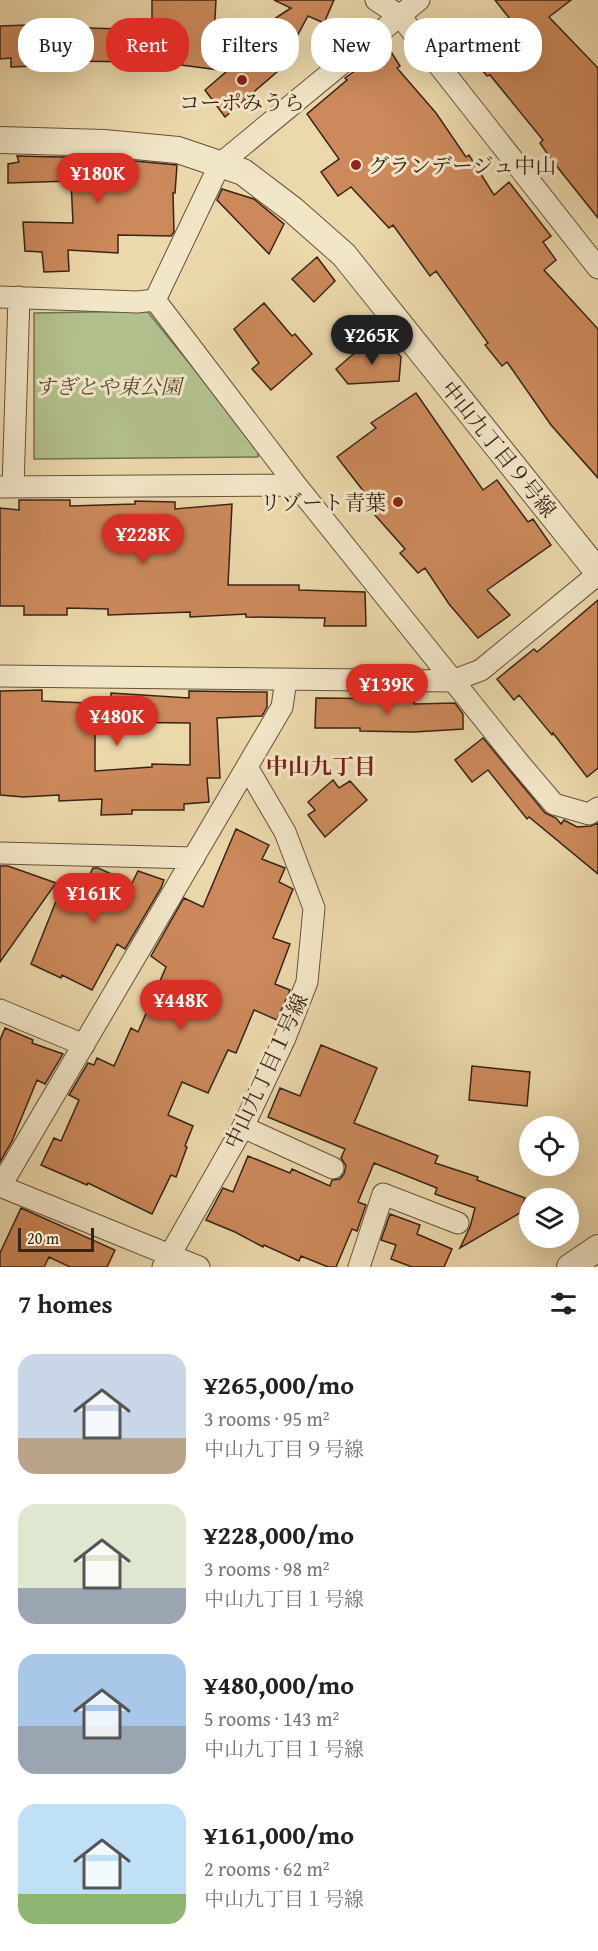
<!DOCTYPE html>
<meta charset="utf-8">
<style>
:root{--surface:#fff;--page:#f2f2f2;--text:#202124;--muted:#757577;--accent:#d93025}
body{margin:0;font-family:"Gentium Book Plus","Noto Serif JP",serif;background:var(--page);color:var(--text);height:100vh;display:flex;flex-direction:column;font-size:22px;white-space:nowrap}
*{box-sizing:border-box;margin:0}
p{font-size:20px;color:var(--muted)}
.icon{flex:none;width:33px;height:33px;fill:none;stroke:currentColor;stroke-width:2;stroke-linecap:round;stroke-linejoin:round}
.map{position:relative;height:1267px;overflow:hidden}
.details{display:flex;flex-direction:column;background:var(--surface);flex:1}
.details>*{flex:none}
.banner{position:absolute;left:18px;top:18px;width:562px;height:54px;display:flex;gap:12px}
.controls{position:absolute;left:519px;top:1116px;display:grid;gap:12px}
.controls a{display:grid;place-items:center;width:60px;height:60px;border-radius:50%;background:var(--surface);box-shadow:0 6px 24px #0002;font-size:30px}
.scale{position:absolute;left:18px;bottom:15px;width:76px;box-sizing:border-box;padding-left:6px;border:3px solid #382417;border-top:0;font-size:16px;line-height:21px;white-space:nowrap;color:#382417;-webkit-text-stroke:4px #f2e6c8;paint-order:stroke}
.price{position:absolute;translate:-50% -51px;padding:0 14px;border-radius:21px;background:var(--accent);color:#fff;font-size:20px;line-height:39px;filter:drop-shadow(0 2px 3px #0008)}
.price::after{content:'';position:absolute;left:50%;top:36px;width:18px;height:14px;margin-left:-9px;background:inherit;clip-path:polygon(0 0,100% 0,50% 100%)}
.price.on{background:#222;color:#fff}
ul{padding:0;list-style:none}
li{display:flex;align-items:center;gap:18px;height:150px;padding:0 18px}
li span{display:grid;place-items:center;flex:none;width:168px;height:120px;border-radius:18px;color:#555}
li>.icon{margin-inline-start:auto}
span .icon{width:72px;height:72px;fill:#fffc;stroke-width:1}
li b{font-size:26px}
h2{display:flex;justify-content:space-between;align-items:center;height:72px;padding:0 18px;font-size:26px}
.chip{padding:0 21px;border-radius:24px;background:var(--surface);box-shadow:0 6px 24px #0002;font-size:21px;line-height:54px}
.chip.on{background:var(--accent);color:#fff}
.map>svg:first-child{display:block}
.green{fill:#b2c08d;stroke:#757252;stroke-width:1.5}
.building{fill:#cc895b;stroke:#382417;stroke-width:1.5;fill-rule:evenodd}
.lines{fill:none;stroke-linecap:round;stroke-linejoin:round}
.minor-casing{stroke:#65513c;stroke-width:23}
.tertiary-casing{stroke:#65513c;stroke-width:28}
.minor{stroke:#f2e6c8;stroke-width:21}
.tertiary{stroke:#f2e6c8;stroke-width:26}
.poi-dot{fill:#8f2418;stroke:#f2e6c8;stroke-width:2}
.labels{text-anchor:middle;dominant-baseline:central;stroke-width:6;stroke-linejoin:round;paint-order:stroke}
.poi-label{font-size:21px;fill:#382417;stroke:#f2e6c8}
.park-label{font-size:21px;font-style:italic;fill:#564b34;stroke:#f2e6c8}
.street-label{font-size:21px;fill:#382417;stroke:#f2e6c8}
.neighbourhood-label{font-size:22px;font-weight:bold;fill:#7a1f14;stroke:#f2e6c8}
</style>
<div class="map">
<svg width="598" height="1267" viewBox="0 0 598 1267">
<rect width="100%" height="100%" fill="#ebd8ab"/>
<filter id="stains"><feTurbulence type="fractalNoise" baseFrequency=".00333" numOctaves="4"/><feColorMatrix values="0 0 0 0 .2 0 0 0 0 .09 0 0 0 0 .02 0 0 0 .5 -.17"/></filter>
<radialGradient id="worn" r=".72"><stop offset=".6" stop-color="#630" stop-opacity="0"/><stop offset="1" stop-color="#630" stop-opacity=".3"/></radialGradient>
<path class="green" d="M147,311L258,448V457L34,459V313Z"/>
<path class="building" d="M152,0H216L214,36L244,39L255,55L271,21L291,8L274,0H334L324,23L308,16L278,71L225,117L205,90L227,71L158,62L57,61V65L11,67V58L0,59V26L57,24V27L152,30Z
M495,0H571L549,17L598,68V218L551,159L540,143L543,140L490,75L487,76L468,54L510,19Z
M388,47L400,66L397,68L436,113L466,157L469,155L494,195L509,182L551,236L543,242L556,260L544,270L598,329V478L551,425L507,362L502,366L485,345L488,343L436,271L430,276L393,225L389,228L351,187L338,196L321,172L339,159L307,114L347,80L345,78Z
M17,156L103,158L177,165L175,193H173L174,232L171,236L118,235V253L68,250L69,271L44,272L42,252L25,251L23,222L73,223L71,181L8,183V164L19,162Z
M222,189L254,199L284,224L269,254L217,200Z
M317,257L335,281L314,302L292,279Z
M264,303L292,336L295,334L312,354L271,390L252,369L259,363L234,329Z
M391,344L401,357L399,381L348,384L336,369L358,350Z
M416,393L483,490L497,480L528,522L533,519L551,545L487,590L510,615L478,638L449,604L425,568L418,573L400,553L405,549L366,505L371,501L337,457L376,428L371,423Z
M19,500H70V506L135,504V501L175,502V509L232,504L228,585H299V590L365,592L366,626H324L325,618L246,617V614L190,617V612L108,615V609L67,608V615H24V606H0V508L19,510Z
M598,600V768L587,777L553,733L552,735L519,695L514,700L497,679L534,649L537,652Z
M42,690V701L111,704V693L189,698V691L261,692H267V707L262,716L217,718L220,778H207L209,802L184,804V810H132V814L101,815L102,799L59,801V795L23,797L0,795V691ZM95,722L190,723V765L152,764V767L95,771Z
M316,698L414,699V704L455,703L463,714V729L414,732L360,731V728H315Z
M483,738L545,813L556,818L561,824L564,820L577,827L591,826L598,823V874L529,817L527,819L488,770L472,782L455,760Z
M333,780L339,788L350,781L367,800L325,837L308,815L315,810L308,802Z
M236,829L269,845L262,859L285,868L279,882L293,889L273,938L290,944L275,984L290,990L277,1020L254,1010L236,1053L228,1050L208,1093L182,1082L168,1115L193,1126L185,1146L187,1147L176,1177L171,1175L152,1214L88,1183L87,1185L41,1165L54,1138L61,1141L79,1100L69,1095L88,1063L94,1065L97,1058L114,1066L131,1028L138,1032L166,967L151,956L184,898L203,907Z
M0,866H8L56,883L0,962Z
M93,868H98L132,883L138,871L164,880L161,888L125,949L117,944L92,990L62,975L61,978L31,964L64,881L82,890Z
M5,1028L33,1040L32,1043L63,1054L45,1084L37,1080L12,1141L0,1162V1040Z
M321,1045L377,1068L354,1123L438,1156L435,1163L478,1177L477,1180L525,1198L520,1213L460,1248L470,1227L475,1208L435,1194L437,1188L374,1163L358,1202L366,1205L357,1231L352,1229L336,1267H328L301,1256L299,1261L264,1245L263,1247L235,1232L206,1220L223,1188L233,1192L248,1156L290,1173L292,1169L330,1186L332,1180L340,1179L344,1174L346,1166L341,1158L345,1149L268,1117L280,1088L300,1096Z
M472,1066L530,1072L527,1106L469,1100Z
M21,1208L115,1250L107,1267H70L49,1257L44,1267H0V1253Z
M390,1214L420,1225L417,1234L452,1249L444,1267H412L391,1259L396,1245L381,1240Z"/>
<g class="lines">
<g class="minor-casing">
<path id="minor" d="M376,0L400,16L598,268
M0,297L137,302L155,300L220,164L419,0
M155,300L296,485L520,764L554,804L589,814L598,808
M0,487L296,485
M13,487L19,297
M0,676L452,681L481,670L598,574
M0,853L194,858
M0,1010L84,1045
M243,1127L333,1168
M0,1186L199,1267
M0,1187L282,707L286,680
M163,1267L243,1127L285,1038L307,982L314,908L285,832L247,767
M359,1267L383,1194L458,1223"/>
</g>
<g class="tertiary-casing">
<path id="tertiary" d="M0,140L104,143L178,150L243,172L293,210L344,255L598,572
M570,1267L598,1248"/>
</g>
<use href="#minor" class="minor"/>
<use href="#tertiary" class="tertiary"/>
</g>
<g class="poi-dot">
<circle cx="242" cy="80" r="6"/>
<circle cx="356" cy="165" r="6"/>
<circle cx="398" cy="502" r="6"/>
</g>
<g class="labels">
<g class="poi-label">
<text x="242" y="102">コーポみうら</text>
<text x="368" y="165" text-anchor="start">グランデージュ中山</text>
<text x="386" y="502" text-anchor="end">リゾート青葉</text>
</g>
<g class="park-label">
<text x="108" y="386">すぎとや東公園</text>
</g>
<g class="street-label">
<text transform="translate(499 449) rotate(51)">中山九丁目９号線</text>
<text transform="translate(266 1071) rotate(-65)">中山九丁目１号線</text>
</g>
<g class="neighbourhood-label">
<text x="321" y="766">中山九丁目</text>
</g>
</g>
<rect width="100%" height="100%" filter="url(#stains)"/>
<rect width="100%" height="100%" fill="url(#worn)"/>
</svg>
<div class="controls">
<a><svg class="icon" aria-label="locate" viewBox="0 0 24 24"><circle cx="12" cy="12" r="6"/><path d="M12 2v4M12 18v4M2 12h4M18 12h4"/></svg></a>
<a><svg class="icon" aria-label="layers" viewBox="0 0 24 24"><path d="M12 4l9 5-9 5-9-5zM3 14l9 5 9-5"/></svg></a>
</div>
<div class="scale">20 m</div>
<b class="price" style="left:98px;top:204px">¥180K</b>
<b class="price on" style="left:372px;top:366px">¥265K</b>
<b class="price" style="left:143px;top:565px">¥228K</b>
<b class="price" style="left:387px;top:715px">¥139K</b>
<b class="price" style="left:117px;top:747px">¥480K</b>
<b class="price" style="left:94px;top:924px">¥161K</b>
<b class="price" style="left:181px;top:1031px">¥448K</b>
<div class="banner">
<a class="chip">Buy</a>
<a class="chip on">Rent</a>
<a class="chip">Filters</a>
<a class="chip">New</a>
<a class="chip">Apartment</a>
</div>
</div>
<section class="details">
<h2>7 homes<svg class="icon" aria-label="filters" viewBox="0 0 24 24"><path d="M4 7h16M4 17h16"/><circle cx="9" cy="7" r="2"/><circle cx="15" cy="17" r="2"/></svg></h2>
<ul>
<li><span style="background:linear-gradient(#c9d6e8 70%,#b9a48a 0)"><svg class="icon" aria-label="home" viewBox="0 0 24 24"><path d="M3 11l9-7 9 7M6 9v11h12V9"/></svg></span><div><b>¥265,000/mo</b><p>3 rooms · 95 m²</p><p>中山九丁目９号線</p></div></li>
<li><span style="background:linear-gradient(#dfe7d0 70%,#9aa5b1 0)"><svg class="icon" aria-label="home" viewBox="0 0 24 24"><path d="M3 11l9-7 9 7M6 9v11h12V9"/></svg></span><div><b>¥228,000/mo</b><p>3 rooms · 98 m²</p><p>中山九丁目１号線</p></div></li>
<li><span style="background:linear-gradient(#a9c7e8 60%,#9aa5b1 0)"><svg class="icon" aria-label="home" viewBox="0 0 24 24"><path d="M3 11l9-7 9 7M6 9v11h12V9"/></svg></span><div><b>¥480,000/mo</b><p>5 rooms · 143 m²</p><p>中山九丁目１号線</p></div></li>
<li><span style="background:linear-gradient(#bfe0f5 75%,#8fb573 0)"><svg class="icon" aria-label="home" viewBox="0 0 24 24"><path d="M3 11l9-7 9 7M6 9v11h12V9"/></svg></span><div><b>¥161,000/mo</b><p>2 rooms · 62 m²</p><p>中山九丁目１号線</p></div></li>
</ul>
</section>
